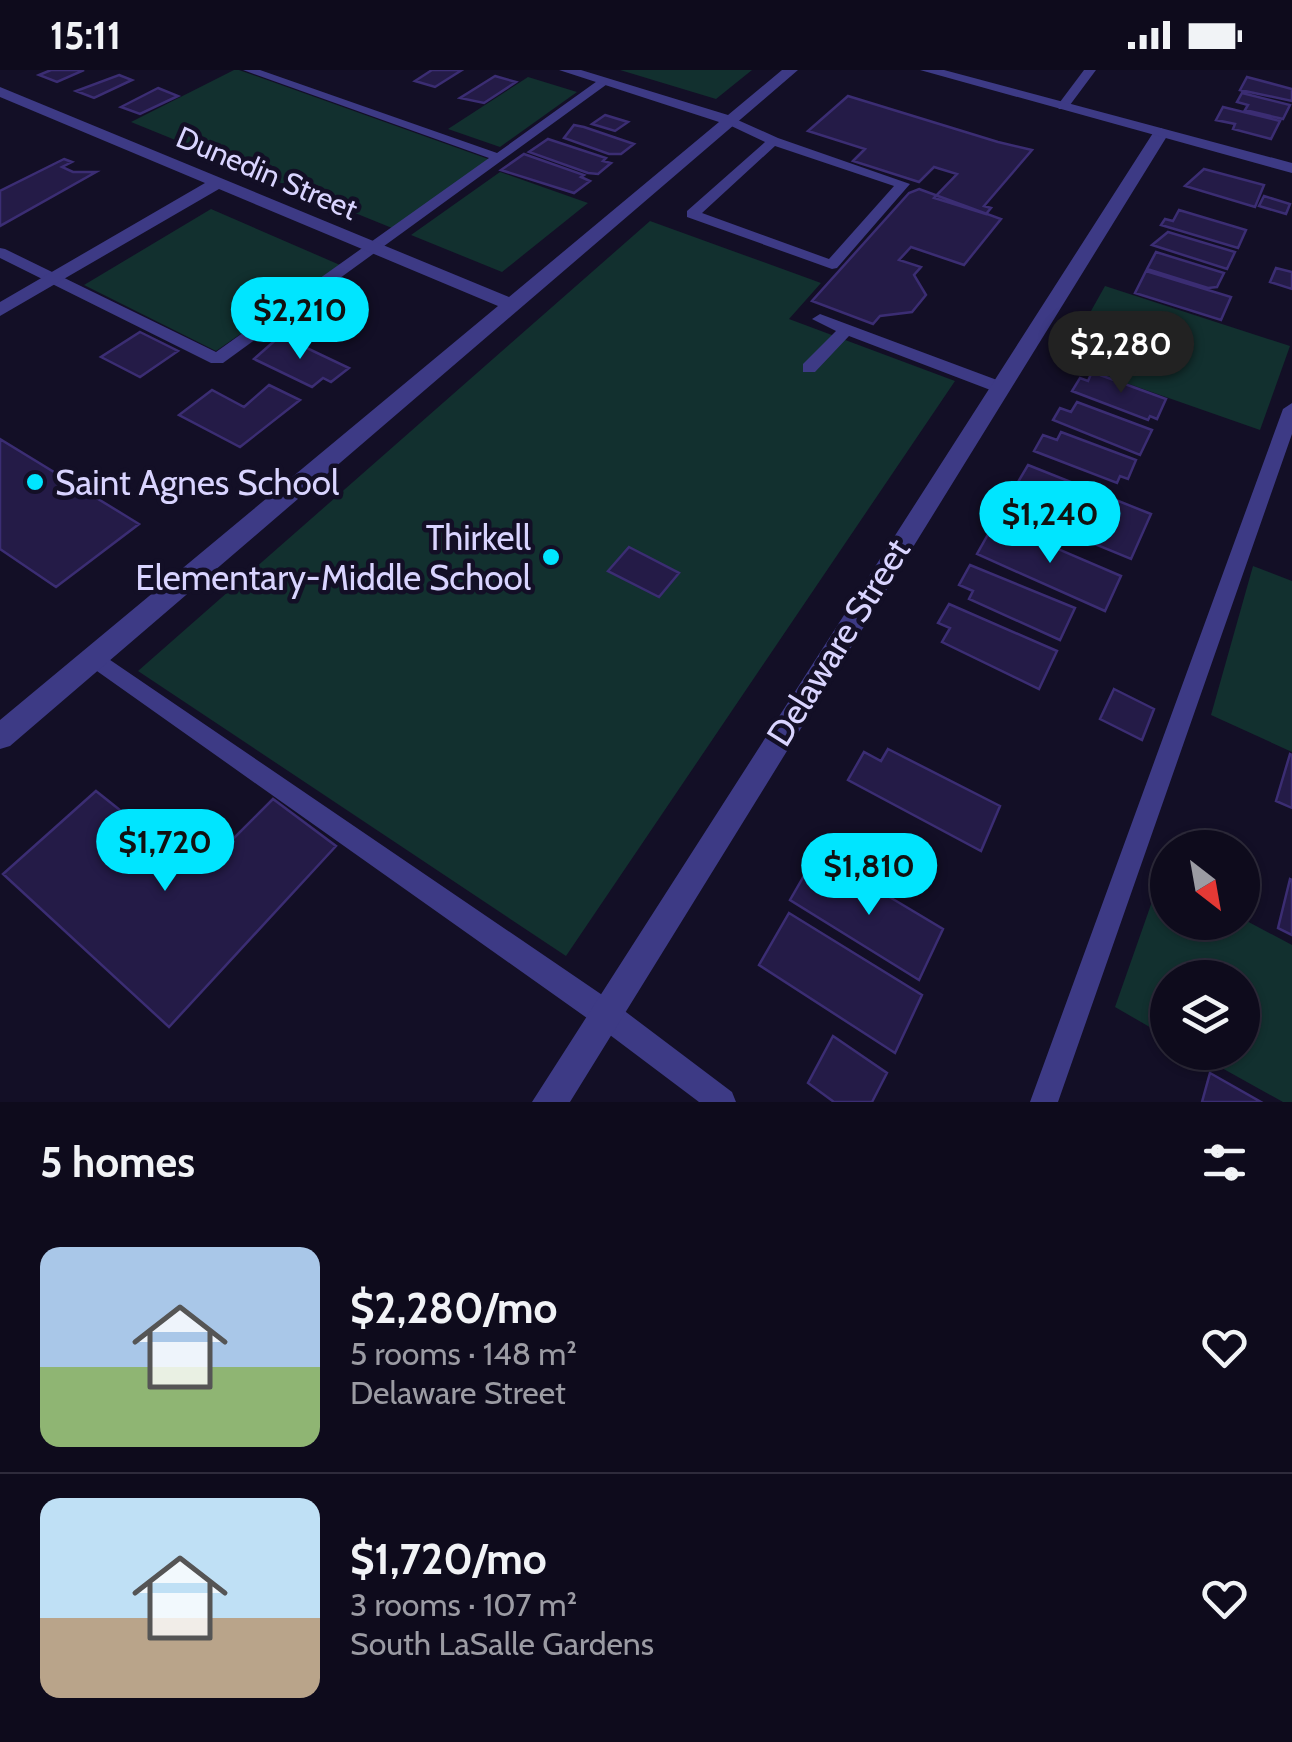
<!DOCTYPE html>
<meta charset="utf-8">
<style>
:root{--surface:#0e0b1c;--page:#1c1929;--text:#f1f3f6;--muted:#9b9ba3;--line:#2e2b3b;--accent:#00e5ff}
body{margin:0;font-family:Cabin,sans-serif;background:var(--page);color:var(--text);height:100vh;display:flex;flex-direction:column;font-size:38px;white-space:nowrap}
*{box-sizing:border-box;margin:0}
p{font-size:32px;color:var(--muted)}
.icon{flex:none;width:55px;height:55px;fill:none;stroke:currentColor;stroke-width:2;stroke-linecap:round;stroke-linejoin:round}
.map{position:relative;height:1032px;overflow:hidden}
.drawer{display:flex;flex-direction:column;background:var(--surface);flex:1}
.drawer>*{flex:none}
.needle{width:65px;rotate:149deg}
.buttons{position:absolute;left:1150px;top:760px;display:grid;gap:20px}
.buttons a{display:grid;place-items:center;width:110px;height:110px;border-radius:50%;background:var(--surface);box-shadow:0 2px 8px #0004,0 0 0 2px var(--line);font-size:50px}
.price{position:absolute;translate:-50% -85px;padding:0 22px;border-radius:35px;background:var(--accent);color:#111;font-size:32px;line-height:65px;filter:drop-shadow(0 2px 5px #0008)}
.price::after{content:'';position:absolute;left:50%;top:60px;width:30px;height:22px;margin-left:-15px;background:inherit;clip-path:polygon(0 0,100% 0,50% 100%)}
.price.active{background:#222;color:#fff}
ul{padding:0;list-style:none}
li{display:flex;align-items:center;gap:30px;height:250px;padding:0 40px}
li+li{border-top:2px solid var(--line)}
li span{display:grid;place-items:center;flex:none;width:280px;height:200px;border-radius:20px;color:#555}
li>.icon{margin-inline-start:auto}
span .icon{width:120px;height:120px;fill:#fffc;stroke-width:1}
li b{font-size:42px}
h2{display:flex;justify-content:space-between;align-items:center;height:120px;padding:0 40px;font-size:42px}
.status{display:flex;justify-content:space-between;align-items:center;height:70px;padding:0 50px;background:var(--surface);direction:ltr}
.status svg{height:28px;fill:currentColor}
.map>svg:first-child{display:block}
.green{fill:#12302f}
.building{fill:#241b47;stroke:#3b2d73;stroke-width:2.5}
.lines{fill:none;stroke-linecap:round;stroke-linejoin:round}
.service{fill:#3d3a85;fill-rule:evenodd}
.minor{fill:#3d3a85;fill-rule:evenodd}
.tertiary{fill:#3d3a85;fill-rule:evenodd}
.poi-dot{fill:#00e5ff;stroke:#130f26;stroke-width:4}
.labels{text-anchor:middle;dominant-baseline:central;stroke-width:9;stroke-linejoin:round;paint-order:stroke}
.far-street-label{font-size:30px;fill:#d9d4ff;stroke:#130f26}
.poi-label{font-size:35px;fill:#d9d4ff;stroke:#130f26;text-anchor:start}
.street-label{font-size:35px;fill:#d9d4ff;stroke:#130f26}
</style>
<div class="status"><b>15:11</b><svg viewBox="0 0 49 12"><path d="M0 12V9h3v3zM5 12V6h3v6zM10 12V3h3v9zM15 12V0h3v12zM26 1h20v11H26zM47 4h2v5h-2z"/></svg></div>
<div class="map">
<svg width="1292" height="1032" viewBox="0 0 1292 1032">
<rect width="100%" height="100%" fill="#130f26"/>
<path class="green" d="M234,0H239L491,90L392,158L131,52Z
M620,0H752L716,29Z
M528,7L577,22L500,77L448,59Z
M500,102L588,133L502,202L411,165Z
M211,139L340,195L216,281L84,215Z
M650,151L821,213L789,249L955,311L566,886L138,601Z
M1105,216L1290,276L1260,360L1063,291Z
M1253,496L1292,511V682L1211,645Z
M1161,806L1167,809L1168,852H1242L1243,849L1292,875V1032H1283L1195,983L1242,982V908H1168L1167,967L1115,937Z"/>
<path class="building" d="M51,0H84L57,12L39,5Z
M432,0H462L435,17L415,11Z
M119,5L132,10L94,28L76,21Z
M495,6L516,12L484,33L460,28Z
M1247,7L1292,19V31L1240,20Z
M158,18L178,26L140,44L121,37Z
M1242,23L1290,35L1283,49L1245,40L1248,35L1237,32Z
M848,26L998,72L1032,80L984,136L991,138L986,144L934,128L957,104L934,97L919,112L853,91L865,79L808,61Z
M1223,37L1280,51L1271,69L1233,59L1235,54L1216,50Z
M605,45L628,52L615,61L592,54Z
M574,55L584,57L634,74L621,84H609L564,68Z
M548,69L606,88L603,91L611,93L598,104L588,103L529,82Z
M524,84L584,105L581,107L590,111L574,123L501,100Z
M64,89L72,92L62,97L73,102H96L0,156V121Z
M1204,99L1264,115L1255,137L1185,116Z
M919,119L1001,149L964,195L911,177L899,190L921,197L914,205L926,225L912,242L880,246L873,254L812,231L909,123Z
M1264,126L1290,134L1286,144L1259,136Z
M1179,140L1246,160L1238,178L1161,155L1165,149L1173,151Z
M1168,162L1235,182L1227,199L1152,175Z
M1156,182L1224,203L1217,217L1208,218L1147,199Z
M1276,198L1292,202V219L1270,212Z
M1146,201L1231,227L1221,250L1135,223Z
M140,262L178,281L140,307L101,287Z
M279,267L292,271L349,298L331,312L323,308L312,317L254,289Z
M1092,302L1166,329L1157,349L1150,346L1148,350L1072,321L1080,308L1088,311Z
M269,315L300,330L240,377L179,345L212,320L244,337Z
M1077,332L1152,360L1140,385L1053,350L1060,338L1071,342Z
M1061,362L1136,390L1128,409L1120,406L1117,413L1034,381L1043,365L1057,370Z
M0,369L139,454L56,517L0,479Z
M1028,395L1151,444L1131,489L1005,437L1014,420L1025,424L1030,416L1018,412Z
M995,452L1121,506L1105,541L977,484Z
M629,477L679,503L659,527L608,501Z
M970,495L1075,538L1060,570L969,529L973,521L959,515Z
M949,534L1057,581L1039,619L942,572L950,558L938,553Z
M1114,619L1154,639L1142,670L1100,649Z
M888,679L1000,736L981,781L848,710L864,682L881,691Z
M1290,684L1292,685V738L1276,731Z
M96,721L145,760L158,748L211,791L273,729L336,776L169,957L3,804Z
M826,789L943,859L919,910L790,830L805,804L815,810Z
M1290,809L1292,810V865L1278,858Z
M789,843L922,925L895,983L759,895Z
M833,966L887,1003L872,1032H834L808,1013Z
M1210,1003L1261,1032H1202Z"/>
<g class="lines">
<path class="service" d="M243,0H260L497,83L600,9L610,12L223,293H211L0,188V178L5,179L216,282L489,88Z
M1084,0H1096L1067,39H1059L1057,36Z
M731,47L778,68L910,114L837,198L832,199L687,147V141L765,72L727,54L725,51ZM775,76L894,116L829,189L702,143Z
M820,244L1005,313L1007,317L1005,321H993L849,266L815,302H803V294L836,261L812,249Z
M1292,333V364L1058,1032H1030L1283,339Z
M94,579L614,933L732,1022L736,1032H699L594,953L87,594L83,588L87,582Z"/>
<path class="minor" d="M559,0H581L728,45L782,0H798L10,676L0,679V650L498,236L219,119L0,246V232L205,113L0,27V17L509,227L719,52Z
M1161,58L1169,63L570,1032H532L1153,63Z"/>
<path class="tertiary" d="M920,0H944L1292,93V103Z"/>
</g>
<g class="poi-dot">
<circle cx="35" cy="412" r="10"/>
<circle cx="551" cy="487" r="10"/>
</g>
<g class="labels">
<g class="far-street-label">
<text transform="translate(267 103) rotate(23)">Dunedin Street</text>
</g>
<g class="poi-label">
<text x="55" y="412">Saint Agnes School</text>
<text x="531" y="467" text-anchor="end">Thirkell<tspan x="531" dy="40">Elementary-Middle School</tspan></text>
</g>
<g class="street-label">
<text transform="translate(838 572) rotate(-58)">Delaware Street</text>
</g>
</g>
</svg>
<div class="buttons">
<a><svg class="needle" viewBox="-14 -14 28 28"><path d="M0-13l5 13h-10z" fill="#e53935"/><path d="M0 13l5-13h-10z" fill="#9b9ba3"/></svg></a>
<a><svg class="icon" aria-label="layers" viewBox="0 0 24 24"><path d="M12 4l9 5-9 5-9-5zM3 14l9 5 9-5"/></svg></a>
</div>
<b class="price" style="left:300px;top:292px">$2,210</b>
<b class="price active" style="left:1121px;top:326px">$2,280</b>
<b class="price" style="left:1050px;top:496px">$1,240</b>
<b class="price" style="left:165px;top:824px">$1,720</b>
<b class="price" style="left:869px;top:848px">$1,810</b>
</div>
<section class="drawer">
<h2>5 homes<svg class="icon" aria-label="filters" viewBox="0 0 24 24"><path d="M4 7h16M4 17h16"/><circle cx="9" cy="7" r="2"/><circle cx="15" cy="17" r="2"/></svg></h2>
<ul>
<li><span style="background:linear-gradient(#a9c7e8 60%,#8fb573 0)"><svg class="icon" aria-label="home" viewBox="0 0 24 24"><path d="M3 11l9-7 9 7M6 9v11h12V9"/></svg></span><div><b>$2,280/mo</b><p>5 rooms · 148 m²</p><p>Delaware Street</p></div><svg class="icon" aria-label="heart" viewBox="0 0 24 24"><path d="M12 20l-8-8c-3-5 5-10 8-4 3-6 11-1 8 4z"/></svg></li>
<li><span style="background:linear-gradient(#bfe0f5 60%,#b9a48a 0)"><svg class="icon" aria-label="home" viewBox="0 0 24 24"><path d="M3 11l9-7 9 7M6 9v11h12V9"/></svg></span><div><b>$1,720/mo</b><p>3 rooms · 107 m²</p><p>South LaSalle Gardens</p></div><svg class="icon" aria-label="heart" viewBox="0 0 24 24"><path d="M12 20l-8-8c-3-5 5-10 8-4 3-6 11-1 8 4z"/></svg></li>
</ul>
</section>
